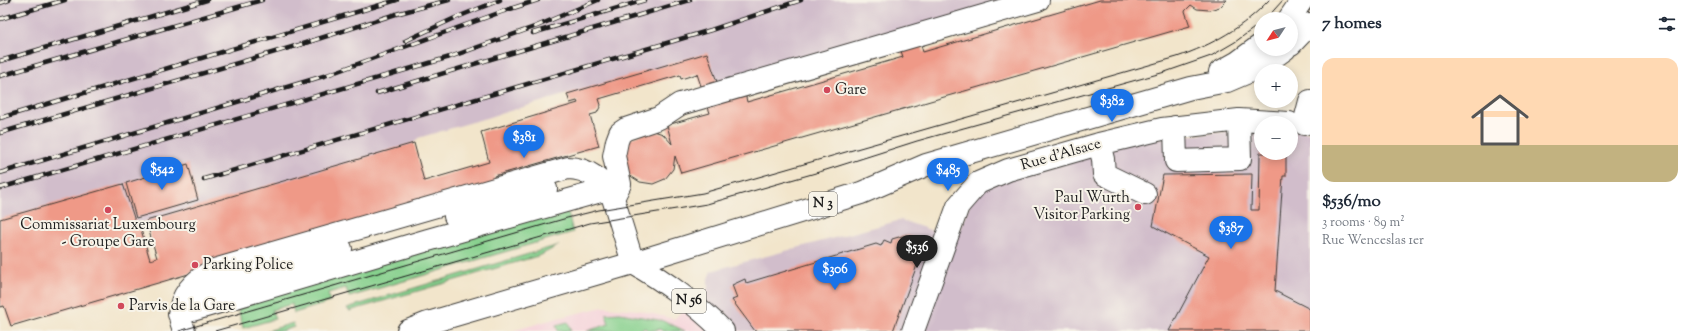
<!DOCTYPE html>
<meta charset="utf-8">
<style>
:root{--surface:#fff;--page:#f2f2f3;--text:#1f2937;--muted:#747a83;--accent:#1a73e8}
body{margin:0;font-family:"Sorts Mill Goudy",serif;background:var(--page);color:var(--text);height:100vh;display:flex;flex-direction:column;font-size:15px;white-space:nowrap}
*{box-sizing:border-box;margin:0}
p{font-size:13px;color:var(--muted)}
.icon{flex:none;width:22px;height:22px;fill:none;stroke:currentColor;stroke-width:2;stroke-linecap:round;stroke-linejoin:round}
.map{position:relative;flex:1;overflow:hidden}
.sheet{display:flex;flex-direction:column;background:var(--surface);width:380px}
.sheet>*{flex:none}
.needle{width:26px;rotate:234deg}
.buttons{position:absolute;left:1254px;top:12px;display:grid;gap:8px}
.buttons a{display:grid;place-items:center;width:44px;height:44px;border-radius:50%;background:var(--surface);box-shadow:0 2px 10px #0003;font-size:20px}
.price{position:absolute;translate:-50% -34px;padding:0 9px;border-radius:14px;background:var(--accent);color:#fff;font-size:13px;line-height:26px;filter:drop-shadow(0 1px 2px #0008)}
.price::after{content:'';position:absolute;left:50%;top:24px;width:12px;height:9px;margin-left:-6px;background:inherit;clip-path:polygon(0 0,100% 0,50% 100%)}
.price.on{background:#222;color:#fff}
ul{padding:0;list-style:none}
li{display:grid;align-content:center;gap:8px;height:212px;padding:0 12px}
li span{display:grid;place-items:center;height:124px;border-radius:12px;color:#555}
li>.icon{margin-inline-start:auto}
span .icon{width:72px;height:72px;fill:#fffc;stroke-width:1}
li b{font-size:17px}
h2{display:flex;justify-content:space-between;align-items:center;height:48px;padding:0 12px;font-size:17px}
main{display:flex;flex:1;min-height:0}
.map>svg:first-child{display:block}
.built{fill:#f6cfd9}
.industrial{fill:#d1bdcb}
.green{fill:#86d08d;stroke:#517654}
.building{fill:#ef9987}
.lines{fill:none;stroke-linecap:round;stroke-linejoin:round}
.minor-casing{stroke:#3c3a36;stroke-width:24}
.major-casing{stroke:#3c3a36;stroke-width:24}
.minor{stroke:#fff;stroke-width:22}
.major{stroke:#fff;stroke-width:22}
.tram{stroke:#1c1c1c;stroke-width:1}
.rail-casing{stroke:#1c1c1c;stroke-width:4.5}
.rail{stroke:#f7f3e8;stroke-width:3;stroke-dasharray:9;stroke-linecap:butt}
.poi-dot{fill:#d1495b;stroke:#f7f3e8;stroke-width:1.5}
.labels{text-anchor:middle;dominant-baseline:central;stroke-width:4;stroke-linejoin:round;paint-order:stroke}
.shield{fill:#f7f3e8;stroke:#5e5c59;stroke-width:1}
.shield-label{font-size:14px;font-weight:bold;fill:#1c1c1c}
.poi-label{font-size:15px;fill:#1c1c1c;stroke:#f7f3e8;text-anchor:start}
.street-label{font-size:15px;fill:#1c1c1c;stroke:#f7f3e8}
</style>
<main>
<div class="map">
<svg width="1310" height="331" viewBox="0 0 1310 331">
<rect width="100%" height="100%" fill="#f7f3e8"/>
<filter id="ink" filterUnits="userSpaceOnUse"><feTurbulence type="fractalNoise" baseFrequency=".025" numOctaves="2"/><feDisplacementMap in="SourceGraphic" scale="8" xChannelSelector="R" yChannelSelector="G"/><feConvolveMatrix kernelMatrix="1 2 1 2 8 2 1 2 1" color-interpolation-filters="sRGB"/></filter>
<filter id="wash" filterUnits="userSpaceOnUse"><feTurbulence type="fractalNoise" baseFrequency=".012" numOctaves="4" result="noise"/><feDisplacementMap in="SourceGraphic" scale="16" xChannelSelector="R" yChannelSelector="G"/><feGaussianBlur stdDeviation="0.9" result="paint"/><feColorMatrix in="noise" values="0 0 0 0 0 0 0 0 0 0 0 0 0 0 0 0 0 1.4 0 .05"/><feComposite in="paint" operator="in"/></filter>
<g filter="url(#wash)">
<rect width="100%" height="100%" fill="#f2e5cb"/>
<path class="built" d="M691,303L723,331H512L554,319L603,307L637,310L674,319Z"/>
<path class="industrial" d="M0,0H1016L719,86L707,53L418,138L414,143L136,224L123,184L0,219Z
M1261,129V153H1291V129L1310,132V331H723L691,303L708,288V279L711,271L901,220L956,239L978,183L1127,141Z"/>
<path class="green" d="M564,207L566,213H568L573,232L349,297L346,288L328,293L330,302L294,313L292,304L272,310L275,319L243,328L236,302Z
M559,245L541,255L349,311L347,308Z
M620,313L664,321L685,331H662L660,329L649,331L645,328L636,331H587L609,324L606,314Z
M568,322L571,331H558L556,325Z
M293,323L294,327L281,331H267Z"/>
<g id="blocks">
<path class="building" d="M1100,0H1227L1220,7L1209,10L1197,9L1191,5L1185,11L1190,26L681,173L675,156L673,169L665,179L653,184L640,182L629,175L623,164L628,140L651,130L663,134L672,144L667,125L710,113L697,74L681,79L680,75L599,99L601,105L597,113L590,115L599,146L494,176L496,184L11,326L4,306L0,307V219L123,184L136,224L139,223L150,260L157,258L146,221L414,143L424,181L489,162L481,132L578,103L577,101L570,103L567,94L707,53L723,99L745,93L747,102L903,57L900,48L920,42L923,52Z
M1260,153H1286V176H1283L1275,291L1310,309V331H1169L1209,256L1153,226L1163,175L1252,174L1251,210H1259Z
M188,164L198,200L136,218L126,183Z
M906,235L922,240L924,246L893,331H755L732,300L737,298L732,285L745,279L746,283L876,244L881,246L884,240L891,243L892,239Z"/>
</g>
</g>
<g filter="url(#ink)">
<use href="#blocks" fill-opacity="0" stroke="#3c3a36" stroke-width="1"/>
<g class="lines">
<g class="minor-casing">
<path id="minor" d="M1304,124L1310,101
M1175,127L1176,161L1240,159L1239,120
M1099,144L1103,159L1104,174L1145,194
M613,198L620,184L614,156L617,141L620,133L626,129L659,118L680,104L1038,0
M455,216L546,189
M194,292L341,249
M179,314L428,240L608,189
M184,331C183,326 179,318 180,313C181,292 197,279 214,270L568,168C588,168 604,181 613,198L633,263
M913,331L958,206L978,183L1008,170L1099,144L1162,129L1239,120L1289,123"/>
</g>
<g class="major-casing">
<path id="major" d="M1289,19L1302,0
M1291,44L1310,24
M1220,72L1238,62L1261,45
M633,263C663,280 699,306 723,331
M408,331L428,323L633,263L861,193L926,165L1191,88L1227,81L1260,67L1285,49"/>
</g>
<use href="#minor" class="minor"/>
<use href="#major" class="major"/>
<path class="tram" d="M1266,19L1283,0
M179,331L567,218L599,210L703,193L1177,57C1212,45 1244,27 1269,0
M215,331L590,223L707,204L826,170L917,141L1165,72L1211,56L1235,42L1261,23"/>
<g class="rail-casing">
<path id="rail" d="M0,3L9,0
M0,19L65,0
M533,33L645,0
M405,41L455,18L500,0
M0,61L207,0
M0,76L262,0
M377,93L690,0
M0,118L397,0
M0,133L299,45L396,14L449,0
M0,173L327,75L504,11L538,0
M204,179L711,30L801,0
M0,188L450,57L537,26L598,0"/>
</g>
<use href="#rail" class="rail"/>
</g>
</g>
<g class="poi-dot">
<circle cx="827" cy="90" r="4"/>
<circle cx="1138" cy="207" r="4"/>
<circle cx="108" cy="210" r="4"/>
<circle cx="195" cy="265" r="4"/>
<circle cx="121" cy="306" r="4"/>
</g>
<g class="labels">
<g class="shield">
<rect x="809" y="192" width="28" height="24" rx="3"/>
<rect x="672" y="289" width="34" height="24" rx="3"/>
</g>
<g class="shield-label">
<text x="823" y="204">N 3</text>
<text x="689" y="301">N 56</text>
</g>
<g class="poi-label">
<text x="835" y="90">Gare</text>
<text x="1130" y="198" text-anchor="end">Paul Wurth<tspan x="1130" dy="17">Visitor Parking</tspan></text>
<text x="108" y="225" text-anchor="middle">Commissariat Luxembourg<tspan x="108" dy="17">- Groupe Gare</tspan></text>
<text x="203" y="265">Parking Police</text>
<text x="129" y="306">Parvis de la Gare</text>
</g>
<g class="street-label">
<text transform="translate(1061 155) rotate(-16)">Rue d'Alsace</text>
</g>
</g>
</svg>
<div class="buttons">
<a><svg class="needle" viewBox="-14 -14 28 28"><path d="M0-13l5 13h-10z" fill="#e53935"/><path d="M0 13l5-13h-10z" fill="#747a83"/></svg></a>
<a>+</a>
<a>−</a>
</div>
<b class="price" style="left:1112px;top:123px">$382</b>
<b class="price" style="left:524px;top:159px">$381</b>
<b class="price" style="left:162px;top:191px">$542</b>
<b class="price" style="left:948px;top:192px">$485</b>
<b class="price" style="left:1231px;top:250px">$387</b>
<b class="price on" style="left:917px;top:269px">$536</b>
<b class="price" style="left:835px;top:291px">$306</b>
</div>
<section class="sheet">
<h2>7 homes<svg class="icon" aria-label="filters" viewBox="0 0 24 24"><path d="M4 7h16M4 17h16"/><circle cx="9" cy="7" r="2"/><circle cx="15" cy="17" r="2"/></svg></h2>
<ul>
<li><span style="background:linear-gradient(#ffd9b3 70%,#c2b280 0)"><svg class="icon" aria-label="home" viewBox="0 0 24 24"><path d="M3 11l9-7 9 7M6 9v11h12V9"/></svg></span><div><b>$536/mo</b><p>3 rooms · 89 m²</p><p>Rue Wenceslas 1er</p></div></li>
</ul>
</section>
</main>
